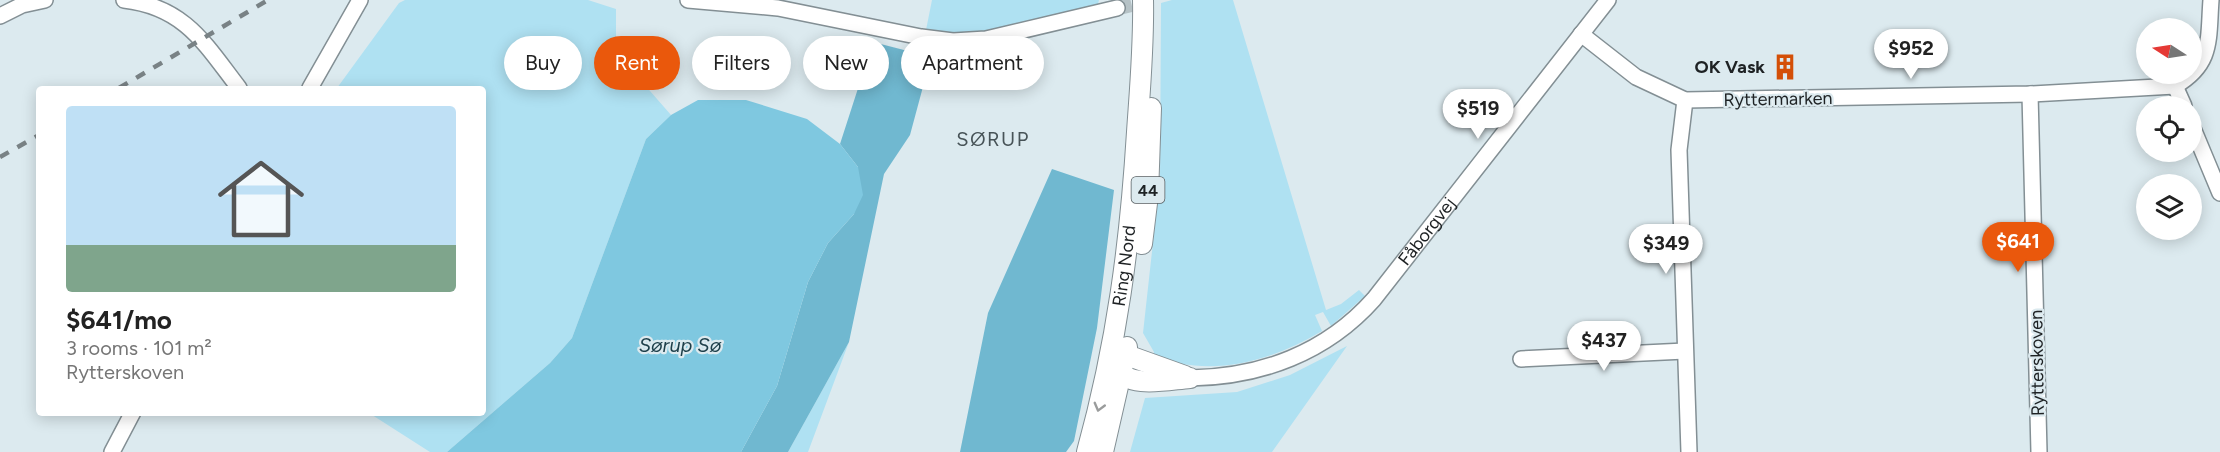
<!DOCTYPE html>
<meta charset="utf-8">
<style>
:root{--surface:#fff;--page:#f6f6f6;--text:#222;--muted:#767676;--accent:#ea580c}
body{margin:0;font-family:Figtree,sans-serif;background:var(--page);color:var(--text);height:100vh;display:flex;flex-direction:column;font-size:22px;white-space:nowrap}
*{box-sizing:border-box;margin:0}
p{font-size:20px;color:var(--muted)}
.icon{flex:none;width:33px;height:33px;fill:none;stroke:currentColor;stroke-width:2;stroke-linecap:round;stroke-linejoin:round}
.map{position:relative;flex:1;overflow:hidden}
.sheet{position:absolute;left:36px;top:86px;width:450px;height:330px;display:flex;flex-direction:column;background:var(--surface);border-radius:6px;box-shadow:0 3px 15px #0003}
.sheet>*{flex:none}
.hud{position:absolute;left:504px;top:36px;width:570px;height:54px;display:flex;gap:12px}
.needle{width:39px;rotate:282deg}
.tools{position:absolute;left:2136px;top:18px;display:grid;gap:12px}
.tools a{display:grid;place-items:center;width:66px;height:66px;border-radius:50%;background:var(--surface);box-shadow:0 3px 15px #0003;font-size:30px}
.price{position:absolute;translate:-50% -51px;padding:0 14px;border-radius:21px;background:#fff;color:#222;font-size:20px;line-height:39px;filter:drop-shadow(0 2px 3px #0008)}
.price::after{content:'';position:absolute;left:50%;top:36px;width:18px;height:14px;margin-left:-9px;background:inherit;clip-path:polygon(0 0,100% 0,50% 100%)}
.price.on{background:var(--accent);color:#fff}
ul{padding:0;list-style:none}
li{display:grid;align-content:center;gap:12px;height:318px;padding:0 30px}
li span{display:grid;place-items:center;height:186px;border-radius:6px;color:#555}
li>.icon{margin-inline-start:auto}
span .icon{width:108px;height:108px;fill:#fffc;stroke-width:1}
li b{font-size:26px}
.chip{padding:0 21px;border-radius:27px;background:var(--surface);box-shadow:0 3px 15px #0003;font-size:21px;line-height:54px}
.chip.on{background:var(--accent);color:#fff}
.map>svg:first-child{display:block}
.green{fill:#afe1f2}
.forest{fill:#70b8d0}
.water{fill:#7fc8e0}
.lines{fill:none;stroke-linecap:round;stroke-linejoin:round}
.minor-tunnel{stroke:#b6c2c6;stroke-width:15;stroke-dasharray:15 8;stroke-linecap:butt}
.minor-casing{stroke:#838f94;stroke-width:18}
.major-casing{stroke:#838f94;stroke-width:22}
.minor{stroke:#fff;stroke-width:15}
.major{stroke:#fff;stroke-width:20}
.rail{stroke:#798285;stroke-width:4.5;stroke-dasharray:10 10;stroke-linecap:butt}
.oneway{stroke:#9a9c9c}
.labels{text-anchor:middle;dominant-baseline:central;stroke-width:4.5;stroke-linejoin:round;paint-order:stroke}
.shield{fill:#dceaef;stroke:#575e61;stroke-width:1.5}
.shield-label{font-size:16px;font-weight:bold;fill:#1e2224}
.poi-label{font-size:18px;font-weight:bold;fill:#1e2224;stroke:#dceaef;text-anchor:end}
.street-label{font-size:18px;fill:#1e2224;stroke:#dceaef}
.neighbourhood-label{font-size:20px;letter-spacing:1.5px;fill:#475357;stroke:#dceaef}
.water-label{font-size:20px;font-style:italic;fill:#1d3f4a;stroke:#dceaef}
</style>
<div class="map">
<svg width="2220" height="452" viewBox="0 0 2220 452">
<rect width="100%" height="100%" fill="#dceaef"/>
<path class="green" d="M405,0H588L616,9V52L671,115L646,139L572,338L550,363L447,452H430L369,413L483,412V88H337L399,3Z
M932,0H1099L1098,4L973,34L926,30Z
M1172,0H1233L1326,310L1341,304L1359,290L1365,296L1331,326L1323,312L1315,315L1322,331C1270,362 1211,378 1153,356L1154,352L1143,333L1160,179L1161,3Z
M849,342L808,452H788Z
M1347,346L1272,452H1130L1145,398L1237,392L1290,375Z"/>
<path class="forest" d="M873,42L931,57L910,135L884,174L849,342L788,452H741L777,386L808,282L828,243L854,214L858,167L840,144Z
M1052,169L1114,190L1097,328L1074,441L1066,452H960L988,313Z"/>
<path class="water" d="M698,100H746L807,119L840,144L858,167L863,195L854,214L828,243L808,282L777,386L741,452H447L550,363L572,338L646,139L671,115Z"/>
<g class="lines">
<path class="minor-tunnel" d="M1117,8L1150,0"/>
<g class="minor-casing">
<g id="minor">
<path d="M124,0C185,7 205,44 239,88"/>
<path d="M688,0L778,8L921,37L953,41L986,39L1117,8"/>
<path d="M0,16L22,5L45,0"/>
<path d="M1581,34L1636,77L1685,100L2030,94L2175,86C2213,64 2208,40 2211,0"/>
<path d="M2175,86L2184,106"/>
<path d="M310,88L360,0"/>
<path d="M2030,94L2039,452"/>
<path d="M1685,100L1679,150L1689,452"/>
<path d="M2192,126L2220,193"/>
<path d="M1521,359L1685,351"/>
<path id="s1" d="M1190,378C1261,377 1326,353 1374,299L1608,0"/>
<path d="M112,452L133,412"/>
</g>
</g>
<g class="major-casing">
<g id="major">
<path d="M1142,244L1148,195L1151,108"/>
<path d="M1114,357L1121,353L1185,376"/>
<path d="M1113,367C1130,389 1165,380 1190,378"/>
<path id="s2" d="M1087,452C1117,343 1130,245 1137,132C1140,88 1144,44 1143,0"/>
<path d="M1103,452L1127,347"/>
</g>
</g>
<use href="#minor" class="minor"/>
<use href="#major" class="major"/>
<path class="rail" d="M119,88L268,0
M0,157L39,135"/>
</g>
<defs><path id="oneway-chevron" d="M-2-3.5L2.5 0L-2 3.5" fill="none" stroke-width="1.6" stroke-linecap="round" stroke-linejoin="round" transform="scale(1.5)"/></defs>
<use class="oneway" href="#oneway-chevron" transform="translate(1099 407) rotate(105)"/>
<defs>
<g id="building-bare" transform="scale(2.07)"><path d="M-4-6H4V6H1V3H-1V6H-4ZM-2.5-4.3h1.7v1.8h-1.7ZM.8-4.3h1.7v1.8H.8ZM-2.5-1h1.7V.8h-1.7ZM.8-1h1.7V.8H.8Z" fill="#d44f07" stroke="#dceaef" stroke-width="2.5" paint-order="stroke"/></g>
</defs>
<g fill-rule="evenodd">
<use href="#building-bare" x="1785" y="67"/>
</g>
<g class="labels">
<rect class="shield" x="1131.5" y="177" width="33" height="26" rx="4.5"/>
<g class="shield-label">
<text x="1148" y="190">44</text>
</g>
<g class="poi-label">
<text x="1765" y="67">OK Vask</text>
</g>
<g class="street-label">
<text transform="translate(1778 99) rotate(-1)">Ryttermarken</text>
<text stroke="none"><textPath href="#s1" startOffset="292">Fåborgvej</textPath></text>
<text stroke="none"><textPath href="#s2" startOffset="190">Ring Nord</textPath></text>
<text transform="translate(2037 363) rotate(-91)">Rytterskoven</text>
</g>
<g class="neighbourhood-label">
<text x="993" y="139">SØRUP</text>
</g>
<g class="water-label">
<text x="680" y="345">Sørup Sø</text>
</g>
</g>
</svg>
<div class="tools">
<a><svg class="needle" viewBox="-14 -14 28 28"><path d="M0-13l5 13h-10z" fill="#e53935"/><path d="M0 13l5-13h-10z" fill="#767676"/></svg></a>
<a><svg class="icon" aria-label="locate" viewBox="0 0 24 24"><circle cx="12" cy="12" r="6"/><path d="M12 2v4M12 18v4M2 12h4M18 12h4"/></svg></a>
<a><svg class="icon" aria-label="layers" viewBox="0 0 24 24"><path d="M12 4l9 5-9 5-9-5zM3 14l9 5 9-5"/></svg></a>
</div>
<b class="price" style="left:1911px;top:80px">$952</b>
<b class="price" style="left:1478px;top:140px">$519</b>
<b class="price on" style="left:2018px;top:273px">$641</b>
<b class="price" style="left:1666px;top:275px">$349</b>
<b class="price" style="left:1604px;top:372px">$437</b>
<div class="hud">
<a class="chip">Buy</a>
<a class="chip on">Rent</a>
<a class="chip">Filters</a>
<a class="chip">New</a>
<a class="chip">Apartment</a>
</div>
<section class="sheet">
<ul>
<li><span style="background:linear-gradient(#bfe0f5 75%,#7fa58c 0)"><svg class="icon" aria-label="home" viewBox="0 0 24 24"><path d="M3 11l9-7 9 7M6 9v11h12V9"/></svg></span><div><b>$641/mo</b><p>3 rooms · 101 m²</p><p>Rytterskoven</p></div></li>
</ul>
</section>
</div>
